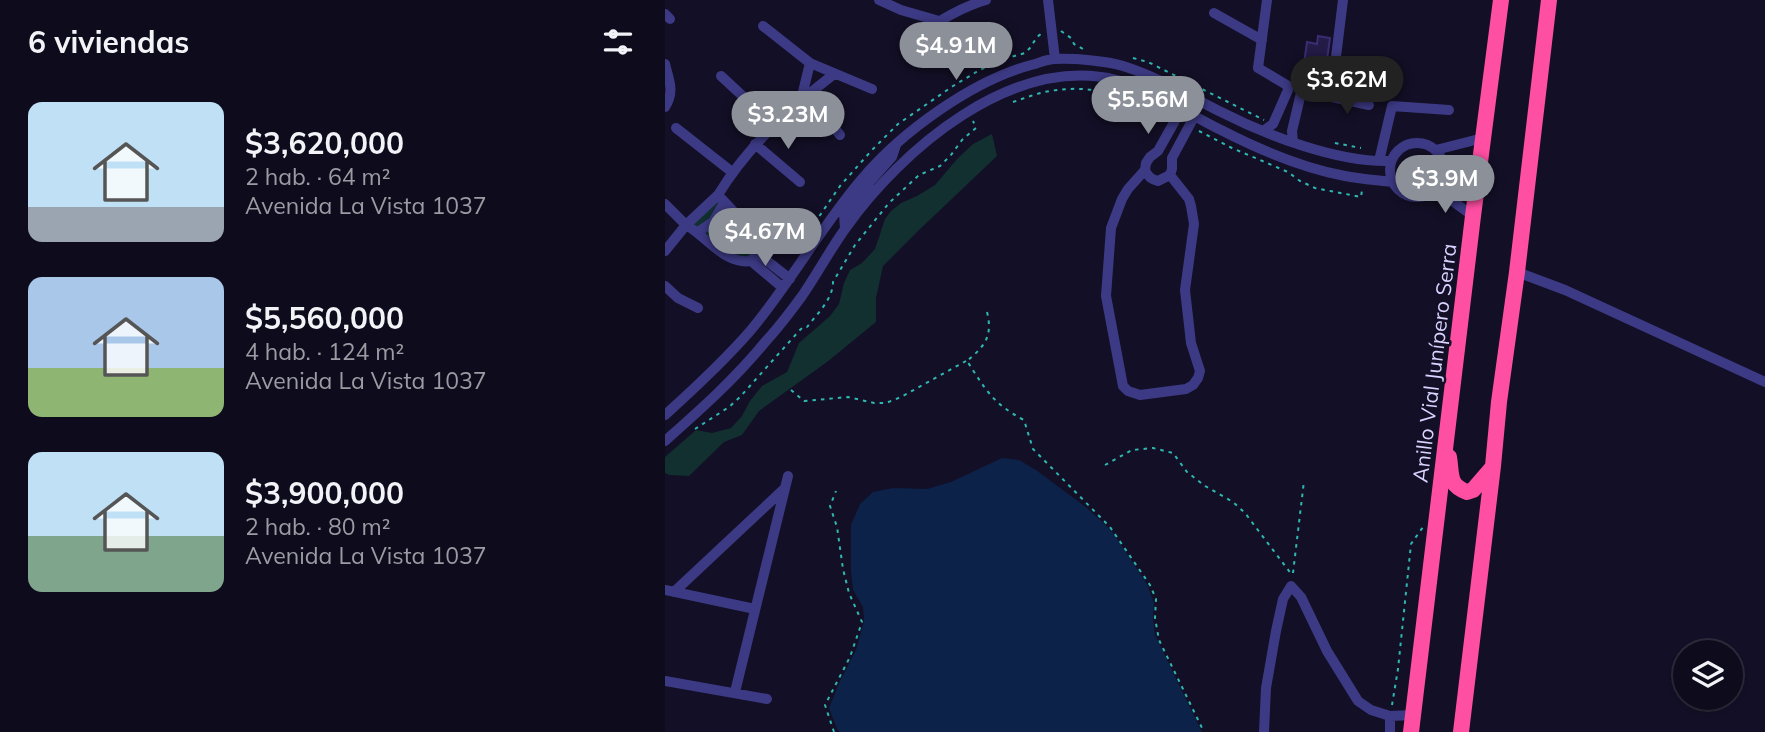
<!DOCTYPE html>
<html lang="es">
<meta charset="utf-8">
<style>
:root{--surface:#0e0b1c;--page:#171425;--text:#f1f3f6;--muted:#9b9ba3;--line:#2e2b3b;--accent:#8c9099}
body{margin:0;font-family:Mulish,sans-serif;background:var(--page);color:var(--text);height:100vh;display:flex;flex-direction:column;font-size:26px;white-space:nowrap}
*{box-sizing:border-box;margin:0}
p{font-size:23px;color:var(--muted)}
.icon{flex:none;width:38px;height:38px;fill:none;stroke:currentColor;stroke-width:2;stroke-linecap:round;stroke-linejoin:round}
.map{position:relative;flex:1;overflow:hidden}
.side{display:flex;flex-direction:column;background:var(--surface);width:665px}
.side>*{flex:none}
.tools{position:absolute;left:1008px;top:640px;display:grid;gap:14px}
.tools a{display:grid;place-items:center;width:70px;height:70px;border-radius:50%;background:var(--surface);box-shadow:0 2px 5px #0004,0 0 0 2px var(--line);font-size:35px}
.price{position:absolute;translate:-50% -60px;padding:0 16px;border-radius:24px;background:var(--accent);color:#fff;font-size:23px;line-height:46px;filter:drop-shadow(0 2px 4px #0008)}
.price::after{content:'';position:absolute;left:50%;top:42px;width:21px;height:16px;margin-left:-10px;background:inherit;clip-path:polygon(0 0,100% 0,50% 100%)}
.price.active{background:#222;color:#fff}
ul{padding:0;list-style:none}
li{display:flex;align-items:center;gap:21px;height:175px;padding:0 28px}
li span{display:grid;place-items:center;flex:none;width:196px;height:140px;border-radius:14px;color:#555}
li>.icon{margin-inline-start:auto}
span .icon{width:84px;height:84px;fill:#fffc;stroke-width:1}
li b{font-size:30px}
h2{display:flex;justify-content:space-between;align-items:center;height:84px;padding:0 28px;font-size:30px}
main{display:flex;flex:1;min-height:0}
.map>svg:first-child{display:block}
.green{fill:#12302f}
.water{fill:#0c2248}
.building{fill:#241b47;stroke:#3b2d73;stroke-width:2}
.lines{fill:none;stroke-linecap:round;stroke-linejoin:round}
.path{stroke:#2fb8b0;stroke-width:2;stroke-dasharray:3.5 5;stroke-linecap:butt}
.minor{stroke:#3d3a85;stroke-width:10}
.highway{stroke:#ff4fa3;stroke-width:16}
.labels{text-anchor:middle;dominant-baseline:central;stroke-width:5;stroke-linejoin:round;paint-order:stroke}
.street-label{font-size:21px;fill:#d9d4ff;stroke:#130f26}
</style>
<main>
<section class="side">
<h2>6 viviendas<svg class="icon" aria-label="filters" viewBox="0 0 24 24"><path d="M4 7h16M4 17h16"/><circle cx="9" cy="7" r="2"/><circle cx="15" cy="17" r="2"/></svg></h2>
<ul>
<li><span style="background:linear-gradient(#bfe0f5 75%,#9aa5b1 0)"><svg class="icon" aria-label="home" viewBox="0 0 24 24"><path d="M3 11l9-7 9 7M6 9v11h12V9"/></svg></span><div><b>$3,620,000</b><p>2 hab. · 64 m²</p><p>Avenida La Vista 1037</p></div></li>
<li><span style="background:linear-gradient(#a9c7e8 65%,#8fb573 0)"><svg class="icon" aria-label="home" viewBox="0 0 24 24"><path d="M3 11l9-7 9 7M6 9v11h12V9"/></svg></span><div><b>$5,560,000</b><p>4 hab. · 124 m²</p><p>Avenida La Vista 1037</p></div></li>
<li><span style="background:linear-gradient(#bfe0f5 60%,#7fa58c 0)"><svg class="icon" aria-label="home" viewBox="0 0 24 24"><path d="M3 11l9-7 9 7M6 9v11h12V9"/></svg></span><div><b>$3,900,000</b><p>2 hab. · 80 m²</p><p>Avenida La Vista 1037</p></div></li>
</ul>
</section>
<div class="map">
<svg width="1100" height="732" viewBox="0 0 1100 732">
<rect width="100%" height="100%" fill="#130f26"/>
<path class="green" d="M327,134L332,156L253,231L218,266L211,298V322L162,362L94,411L77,435L59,442L24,476L4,475L0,473V457L31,430L47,433L66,428L77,416L85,401L97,386L122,372L134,343L165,316L174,304L179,283L185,270L197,263L210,249L220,219L226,211L236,203L252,196L270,185L292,159L308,144Z
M53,195L83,227L92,253L78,262L21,225Z"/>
<path class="water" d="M337,458L354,460L371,470L422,508L447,531L482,584L489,603L488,617L490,635L537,732H175L172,729L164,708L175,681L191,650L199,621L198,607L188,590L186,572V525L195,504L208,492L228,488L262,489L286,482Z"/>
<path class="building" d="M653,36L665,38L661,67L639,64L642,42L652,44Z"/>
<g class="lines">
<path class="path" d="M396,31L406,38L409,44L418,49
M468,58L483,62L599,120
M348,102C360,98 372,93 385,91C425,84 465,95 501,113
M534,131L567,148L623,172L635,181L650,188L696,197L697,190
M670,143L696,148
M140,237L175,186L207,150L233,124L288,86L313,71L335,60L360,53L365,48L372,37L377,33
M322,312C328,336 320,346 302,361C321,390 327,403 359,420L368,449L445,527L485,585L491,599L490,618L494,640L539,732
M126,390L139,401L183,397L209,403H221L236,397L301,361
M30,429L64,407L75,397L134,331L138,327H142C152,314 168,299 168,282L190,245L224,203L254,175L275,166L286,155L297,140L311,128L308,121
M440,465L467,450L488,448L508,453L522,472L540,486L568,502L580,513L627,575
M628,573L639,481
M727,705L733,669L746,544L758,527
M169,732L160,705L185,657L197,622L184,593L178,569L172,527L165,506L171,491"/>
<path class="minor" d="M214,0L236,10L274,21
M383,0L390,59
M549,13L597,40
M0,14L5,19
M98,26L145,63L207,89
M251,36C273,22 296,7 321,0
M0,64C4,81 10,91 0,107
M56,76L109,125
M666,97L678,0
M136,100L162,119L175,135
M136,100L145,63
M516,110L493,151L485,157L481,163L480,170L463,189L457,199L446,228L441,296L458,386L463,391L475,395L521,389L528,385L533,378L535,371L526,343L520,290L529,224L526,206L524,199L505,175L507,169V158L529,117
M11,128L67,172
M598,131L608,124L623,90V86L620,84L593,68L602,0
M628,142L627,131L636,93L639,91L704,105
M725 170a27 27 0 1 1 54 0a27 27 0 1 1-54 0Z
M90,144L135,182
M771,150L818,138
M714,161L727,106L784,110
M480,170C483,177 486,179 493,181L505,175
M771,189L808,216
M210,191L202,185L227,157L231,145
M53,195L83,227L94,243L92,253L86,261C60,265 42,237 21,225Z
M53,195C83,146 124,109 169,74
M0,204L21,225L0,251
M180,229L179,214L202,185L199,182
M33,232L48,222L59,203
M92,253L125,279
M86,261L118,288
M852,272L900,290L1100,382
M0,286L13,298L33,308
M0,415C30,388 60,360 86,330C126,282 156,227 196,180C236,132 309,79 370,64C376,62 383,59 390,59C407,58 443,61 458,66C493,77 522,95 554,111C601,135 673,163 726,161
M0,441C35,410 71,378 101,341C114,327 126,311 137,296C152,274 165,250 180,229C236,150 347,54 452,80C488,89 523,114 556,130C595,150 637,168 680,176C695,179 711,180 727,182
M0,590L90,609
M9,592L119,489
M0,681L102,699
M70,692L123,476
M599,732L601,688L611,631L618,599L626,586L636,597L662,651L693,701L706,710L725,716L748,715
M725,732V716"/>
<path class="highway" d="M784,457C787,475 783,485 802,492L808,490L827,468
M746,732L808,216L836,0
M796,732L828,466L834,402L852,272L884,0"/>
</g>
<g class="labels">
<g class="street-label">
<text transform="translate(769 363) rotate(-83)">Anillo Vial Junípero Serra</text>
</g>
</g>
</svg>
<div class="tools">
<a><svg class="icon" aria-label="layers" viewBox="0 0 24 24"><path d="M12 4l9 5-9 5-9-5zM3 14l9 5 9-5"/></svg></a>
</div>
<b class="price" style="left:291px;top:82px">$4.91M</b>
<b class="price active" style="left:682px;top:116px">$3.62M</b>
<b class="price" style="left:483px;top:136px">$5.56M</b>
<b class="price" style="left:123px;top:151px">$3.23M</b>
<b class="price" style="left:780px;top:215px">$3.9M</b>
<b class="price" style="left:100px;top:268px">$4.67M</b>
</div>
</main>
